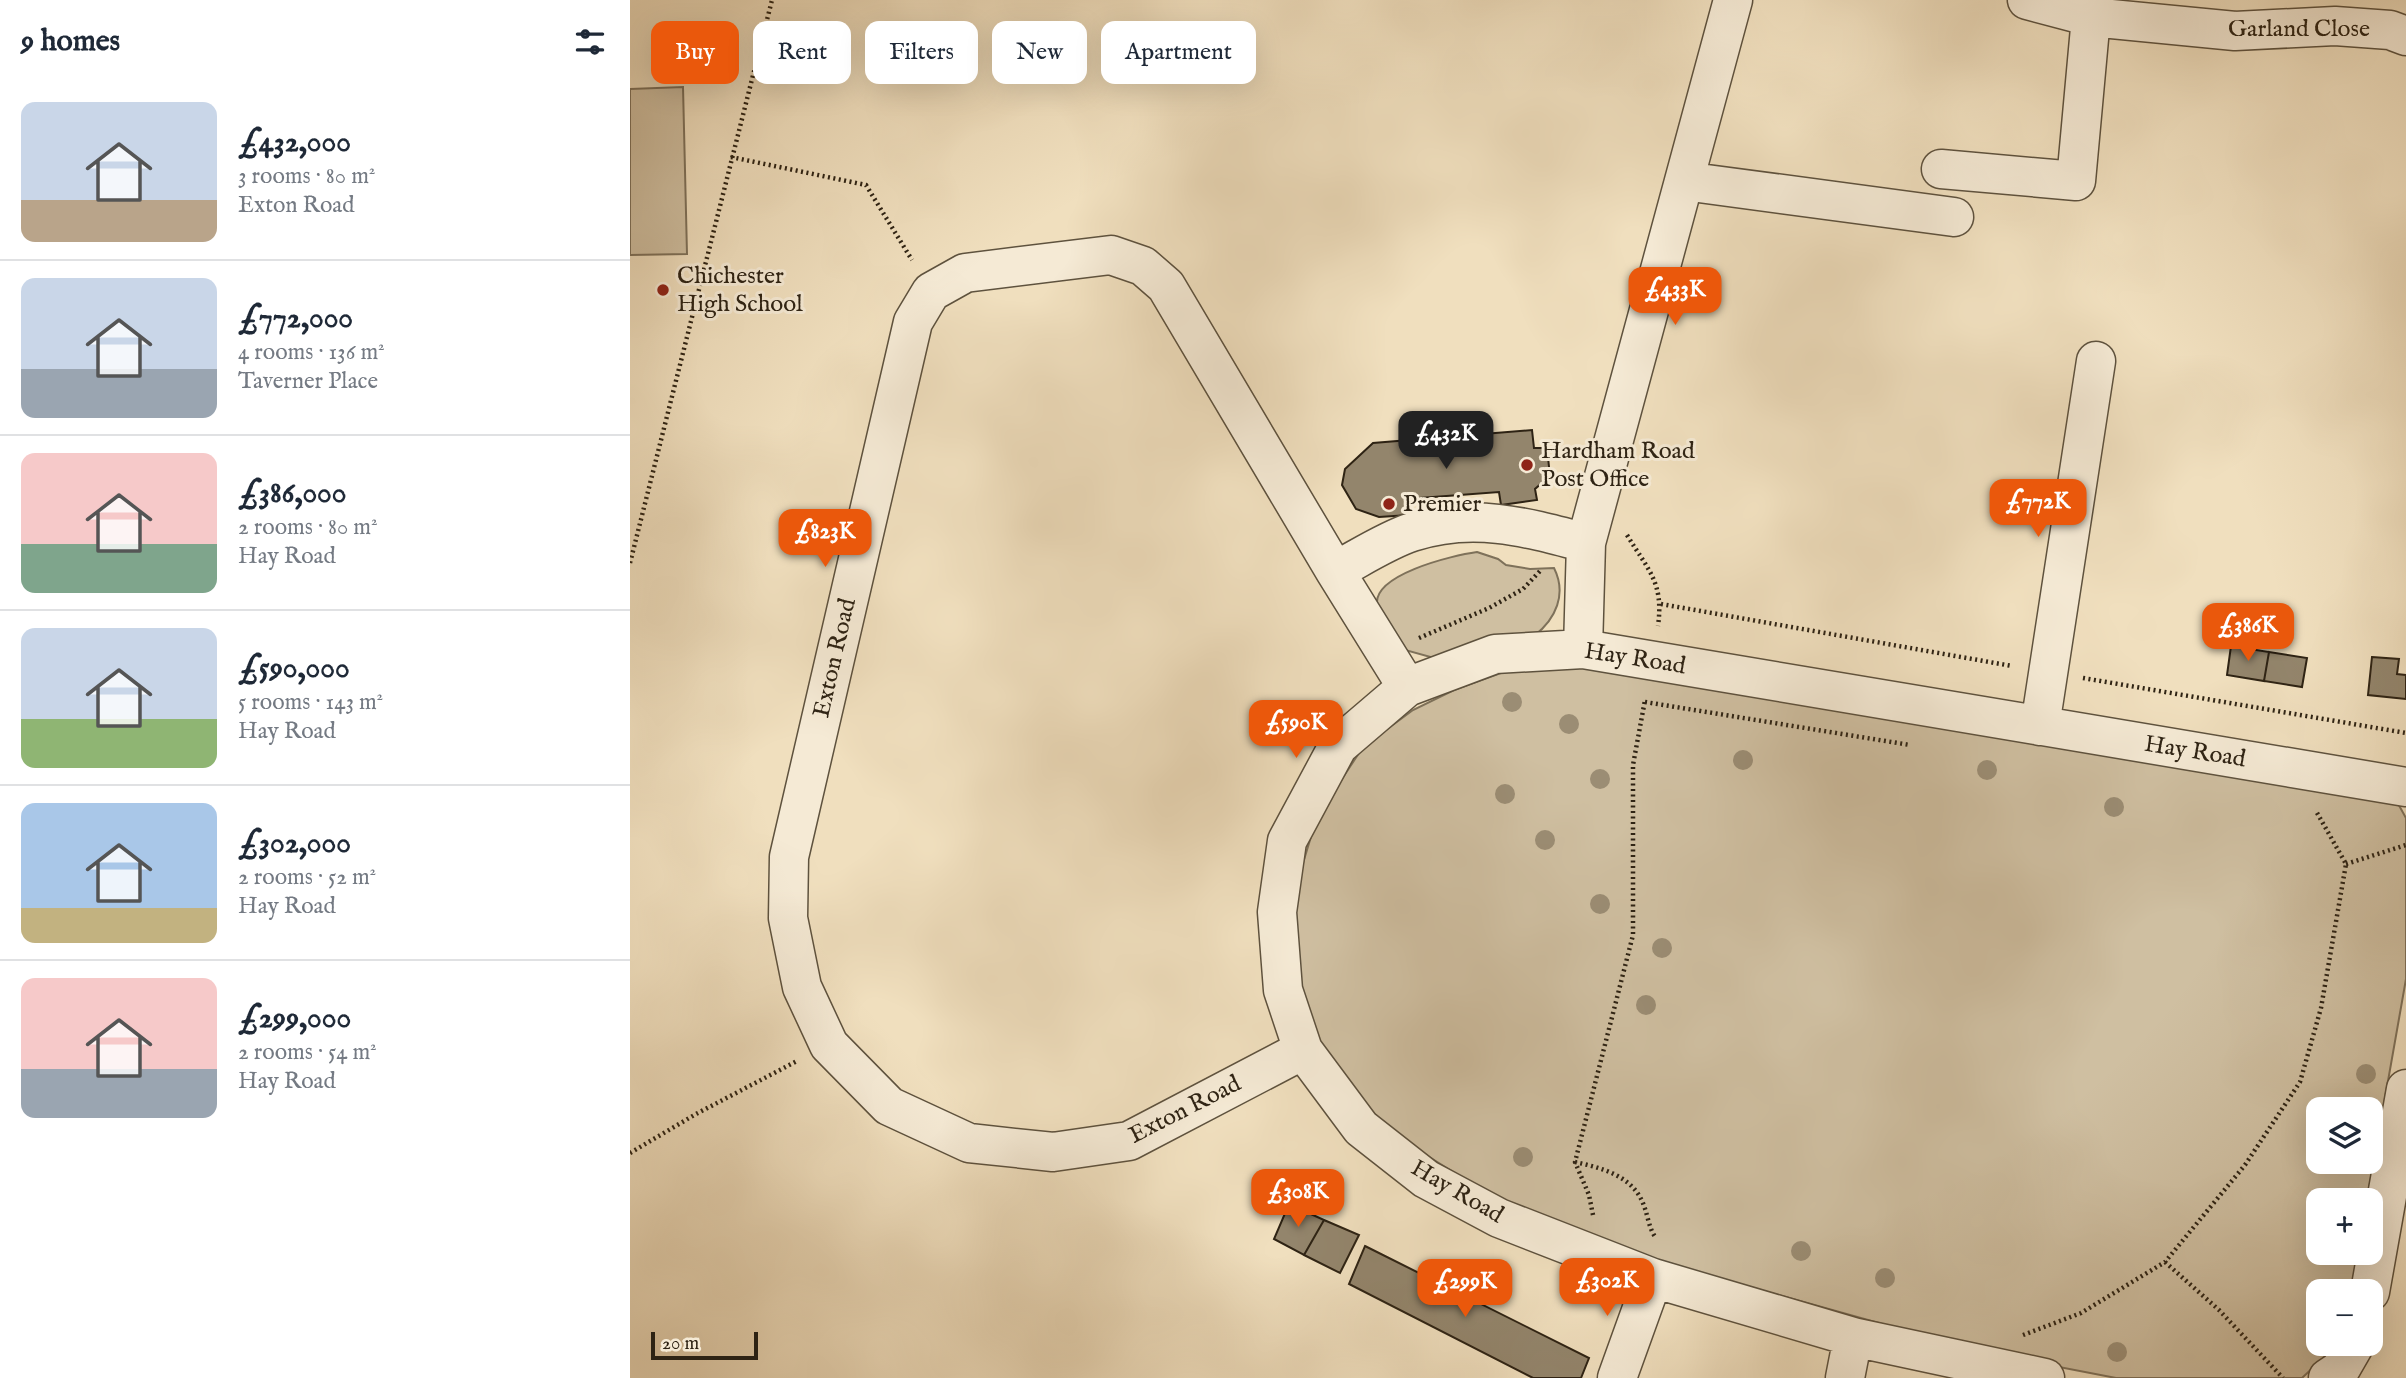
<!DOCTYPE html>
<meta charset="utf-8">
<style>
:root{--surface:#fff;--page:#f2f2f3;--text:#1f2937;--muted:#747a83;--line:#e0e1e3;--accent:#ea580c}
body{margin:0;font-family:"IM FELL English",serif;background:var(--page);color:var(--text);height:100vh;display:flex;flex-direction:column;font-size:26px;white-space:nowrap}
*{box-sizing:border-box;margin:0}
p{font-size:23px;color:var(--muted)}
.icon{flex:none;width:38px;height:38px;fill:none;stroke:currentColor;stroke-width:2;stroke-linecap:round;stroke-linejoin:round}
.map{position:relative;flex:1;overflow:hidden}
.panel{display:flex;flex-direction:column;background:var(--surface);width:630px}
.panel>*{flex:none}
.guide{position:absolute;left:21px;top:21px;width:665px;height:63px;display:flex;gap:14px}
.tools{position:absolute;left:1676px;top:1097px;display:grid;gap:14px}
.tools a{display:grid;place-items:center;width:77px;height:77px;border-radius:14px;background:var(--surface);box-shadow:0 7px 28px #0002;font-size:35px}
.scale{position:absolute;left:21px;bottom:18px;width:107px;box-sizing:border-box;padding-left:7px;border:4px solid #2e2314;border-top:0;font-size:19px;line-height:24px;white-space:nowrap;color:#2e2314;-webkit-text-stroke:5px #f5ead5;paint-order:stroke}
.price{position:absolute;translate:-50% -60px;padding:0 16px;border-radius:14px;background:var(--accent);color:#fff;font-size:23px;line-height:46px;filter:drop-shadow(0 2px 4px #0008)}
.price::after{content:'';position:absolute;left:50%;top:42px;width:21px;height:16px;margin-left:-10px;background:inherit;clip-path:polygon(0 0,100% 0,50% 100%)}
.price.on{background:#222;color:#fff}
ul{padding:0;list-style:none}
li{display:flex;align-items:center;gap:21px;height:175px;padding:0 21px}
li+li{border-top:2px solid var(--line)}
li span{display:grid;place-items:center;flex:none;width:196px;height:140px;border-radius:14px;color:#555}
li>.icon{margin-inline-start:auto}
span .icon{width:84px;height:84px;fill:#fffc;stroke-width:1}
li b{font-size:30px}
h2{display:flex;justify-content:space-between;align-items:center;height:84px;padding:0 21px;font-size:30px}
.chip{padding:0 24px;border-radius:14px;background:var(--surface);box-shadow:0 7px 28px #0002;font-size:24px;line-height:63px}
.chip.on{background:var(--accent);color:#fff}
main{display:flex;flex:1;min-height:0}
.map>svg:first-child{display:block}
.green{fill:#cfbfa1;stroke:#7e715a;stroke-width:2;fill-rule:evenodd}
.building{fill:#93856c;stroke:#2e2314;stroke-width:2}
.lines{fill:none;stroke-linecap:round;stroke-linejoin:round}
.minor-casing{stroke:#5e523e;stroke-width:41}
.path{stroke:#2e2314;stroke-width:4.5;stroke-dasharray:2 3.5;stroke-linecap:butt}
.minor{stroke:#f5ead5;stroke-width:38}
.tree{fill:#9b8d74}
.poi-dot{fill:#8f2418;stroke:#f5ead5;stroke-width:2.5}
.labels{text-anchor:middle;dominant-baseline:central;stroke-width:6;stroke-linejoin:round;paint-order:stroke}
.street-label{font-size:24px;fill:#2e2314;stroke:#f5ead5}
.poi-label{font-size:24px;fill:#2e2314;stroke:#f5ead5;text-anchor:start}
</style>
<main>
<section class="panel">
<h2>9 homes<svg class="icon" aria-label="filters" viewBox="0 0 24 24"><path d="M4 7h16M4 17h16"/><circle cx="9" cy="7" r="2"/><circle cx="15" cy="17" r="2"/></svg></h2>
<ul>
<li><span style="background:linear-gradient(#c9d6e8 70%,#b9a48a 0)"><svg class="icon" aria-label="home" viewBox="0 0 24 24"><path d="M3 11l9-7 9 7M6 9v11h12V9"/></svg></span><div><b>£432,000</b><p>3 rooms · 80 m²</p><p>Exton Road</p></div></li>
<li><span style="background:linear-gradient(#c9d6e8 65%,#9aa5b1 0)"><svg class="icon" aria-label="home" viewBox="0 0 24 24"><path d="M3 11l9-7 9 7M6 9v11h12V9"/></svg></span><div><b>£772,000</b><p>4 rooms · 136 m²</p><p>Taverner Place</p></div></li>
<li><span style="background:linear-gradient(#f6c9c9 65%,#7fa58c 0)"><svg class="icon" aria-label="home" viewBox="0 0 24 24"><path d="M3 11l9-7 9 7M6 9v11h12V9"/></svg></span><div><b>£386,000</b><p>2 rooms · 80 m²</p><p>Hay Road</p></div></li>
<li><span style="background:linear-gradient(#c9d6e8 65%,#8fb573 0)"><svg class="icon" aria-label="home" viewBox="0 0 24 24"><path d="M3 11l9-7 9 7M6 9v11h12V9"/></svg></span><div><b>£590,000</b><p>5 rooms · 143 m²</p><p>Hay Road</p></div></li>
<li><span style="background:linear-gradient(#a9c7e8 75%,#c2b280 0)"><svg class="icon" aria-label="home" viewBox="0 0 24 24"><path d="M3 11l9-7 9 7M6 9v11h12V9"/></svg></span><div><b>£302,000</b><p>2 rooms · 52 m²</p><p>Hay Road</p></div></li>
<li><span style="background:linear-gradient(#f6c9c9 65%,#9aa5b1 0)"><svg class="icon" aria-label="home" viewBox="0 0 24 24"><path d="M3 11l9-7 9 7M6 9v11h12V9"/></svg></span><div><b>£299,000</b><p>2 rooms · 54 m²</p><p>Hay Road</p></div></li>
</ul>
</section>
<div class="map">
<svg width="1776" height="1378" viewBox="0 0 1776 1378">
<rect width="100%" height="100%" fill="#f0dfbe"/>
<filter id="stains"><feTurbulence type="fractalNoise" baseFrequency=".00286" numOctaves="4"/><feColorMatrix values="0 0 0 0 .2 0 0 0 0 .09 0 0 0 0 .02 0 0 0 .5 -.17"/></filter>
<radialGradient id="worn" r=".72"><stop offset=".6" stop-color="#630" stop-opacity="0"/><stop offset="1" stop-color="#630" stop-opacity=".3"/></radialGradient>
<path class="green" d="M53,87L57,254L0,255V89Z
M847,552L868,559L876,565L900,569L924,568C937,594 926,619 904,636L804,658L775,650C767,638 753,623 748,609C736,575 825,555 847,552Z
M948,666L1766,800L1776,818V979L1737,1200H1689V1253H1728L1721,1291L1689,1292V1344H1705L1704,1348L1672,1378H1486L1356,1353L1041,1265L865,1198L764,1135L704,1070L674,1011L661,957L667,883L683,830L700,797L733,747L783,710L824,690L879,670ZM1689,1110H1741V1162H1689Z"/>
<path class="building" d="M902,430L904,448H917L920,476L905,489L907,500L871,505L869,492L777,499L779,515L749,517L726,509L712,485L715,469L743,443Z
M1601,646L1639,652L1634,681L1597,675Z
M1639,652L1677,658L1672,687L1634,681Z
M1742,657L1769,659L1767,674L1776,675V699L1738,695Z
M659,1204L694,1220L674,1255L644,1239Z
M694,1220L729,1235L710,1273L674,1255Z
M735,1246L959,1358L951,1378H903L719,1284Z"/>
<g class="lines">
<g class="minor-casing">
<path id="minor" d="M1397,0L1461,17L1605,31L1705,26L1760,30L1776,36
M1311,169L1446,181L1461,17
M1054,181L1324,217
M705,571C728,559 757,540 782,532C843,512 896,527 956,543
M953,649L956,543L1103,0
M1410,726L1466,361
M673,1050L499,1141L423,1152L339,1143L259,1106L199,1045L172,987L158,918L159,857L283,322L301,292L335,273L481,255L513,266L536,286L705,571L777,687
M1740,1292L1776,1089
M987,1378L1023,1278
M1215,1378L1223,1337
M1415,1378L1223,1337L1023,1278L869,1218L796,1179L731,1128L673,1050L653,990L647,912L657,841L708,746L777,687L865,654L953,649L1776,787
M1698,1378L1710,1370L1725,1344"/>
</g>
<path class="path" d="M101,157L236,185L282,260
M997,535C1018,570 1034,582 1028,626
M0,563L142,0
M1031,604L1382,666
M789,638L859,608L893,589L911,570
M1453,678L1776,733
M1015,702L1280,745
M1716,864L1776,845
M0,1153L66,1114L167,1061
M945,1162C972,1168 1004,1176 1014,1206C1018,1216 1019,1229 1026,1238
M963,1215L959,1195L945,1162L1003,935V765L1015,700
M1535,1262L1589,1310L1653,1378
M1393,1335L1451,1313L1535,1262L1615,1165L1670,1082L1691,1008L1716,864L1686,811"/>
<use href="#minor" class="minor"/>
</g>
<g class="tree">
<circle cx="882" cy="702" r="10"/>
<circle cx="939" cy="724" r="10"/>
<circle cx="1113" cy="760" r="10"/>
<circle cx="1357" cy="770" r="10"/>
<circle cx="970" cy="779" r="10"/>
<circle cx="875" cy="794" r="10"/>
<circle cx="1484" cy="807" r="10"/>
<circle cx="915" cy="840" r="10"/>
<circle cx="970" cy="904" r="10"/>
<circle cx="1032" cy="948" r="10"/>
<circle cx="1016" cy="1005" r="10"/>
<circle cx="1736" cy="1074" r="10"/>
<circle cx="893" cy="1157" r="10"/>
<circle cx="1171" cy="1251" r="10"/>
<circle cx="1255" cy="1278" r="10"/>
<circle cx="1487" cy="1352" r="10"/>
</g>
<g class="poi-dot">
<circle cx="33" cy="290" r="7"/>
<circle cx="897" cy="465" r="7"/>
<circle cx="759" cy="504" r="7"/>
</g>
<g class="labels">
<g class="street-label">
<text x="1669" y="29">Garland Close</text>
<text transform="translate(205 658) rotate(-77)">Exton Road</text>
<text transform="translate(1005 659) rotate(9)">Hay Road</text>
<text transform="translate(1565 752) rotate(9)">Hay Road</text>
<text transform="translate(555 1110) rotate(-27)">Exton Road</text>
<text transform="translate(827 1192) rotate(30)">Hay Road</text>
</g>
<g class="poi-label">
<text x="47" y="276">Chichester<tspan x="47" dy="28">High School</tspan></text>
<text x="911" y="451">Hardham Road<tspan x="911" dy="28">Post Office</tspan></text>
<text x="773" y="504">Premier</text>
</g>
</g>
<rect width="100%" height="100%" filter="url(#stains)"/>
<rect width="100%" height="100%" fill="url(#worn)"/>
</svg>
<div class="tools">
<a><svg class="icon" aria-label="layers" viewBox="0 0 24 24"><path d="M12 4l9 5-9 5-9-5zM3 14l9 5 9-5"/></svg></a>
<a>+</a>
<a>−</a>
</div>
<div class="scale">20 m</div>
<b class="price" style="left:1045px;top:327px">£433K</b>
<b class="price on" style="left:816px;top:471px">£432K</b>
<b class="price" style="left:1408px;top:539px">£772K</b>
<b class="price" style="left:195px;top:569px">£823K</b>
<b class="price" style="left:1618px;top:663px">£386K</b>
<b class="price" style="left:666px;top:760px">£590K</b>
<b class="price" style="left:668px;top:1229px">£308K</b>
<b class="price" style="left:977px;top:1318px">£302K</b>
<b class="price" style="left:835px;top:1319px">£299K</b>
<div class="guide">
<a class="chip on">Buy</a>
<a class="chip">Rent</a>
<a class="chip">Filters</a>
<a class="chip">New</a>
<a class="chip">Apartment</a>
</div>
</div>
</main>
